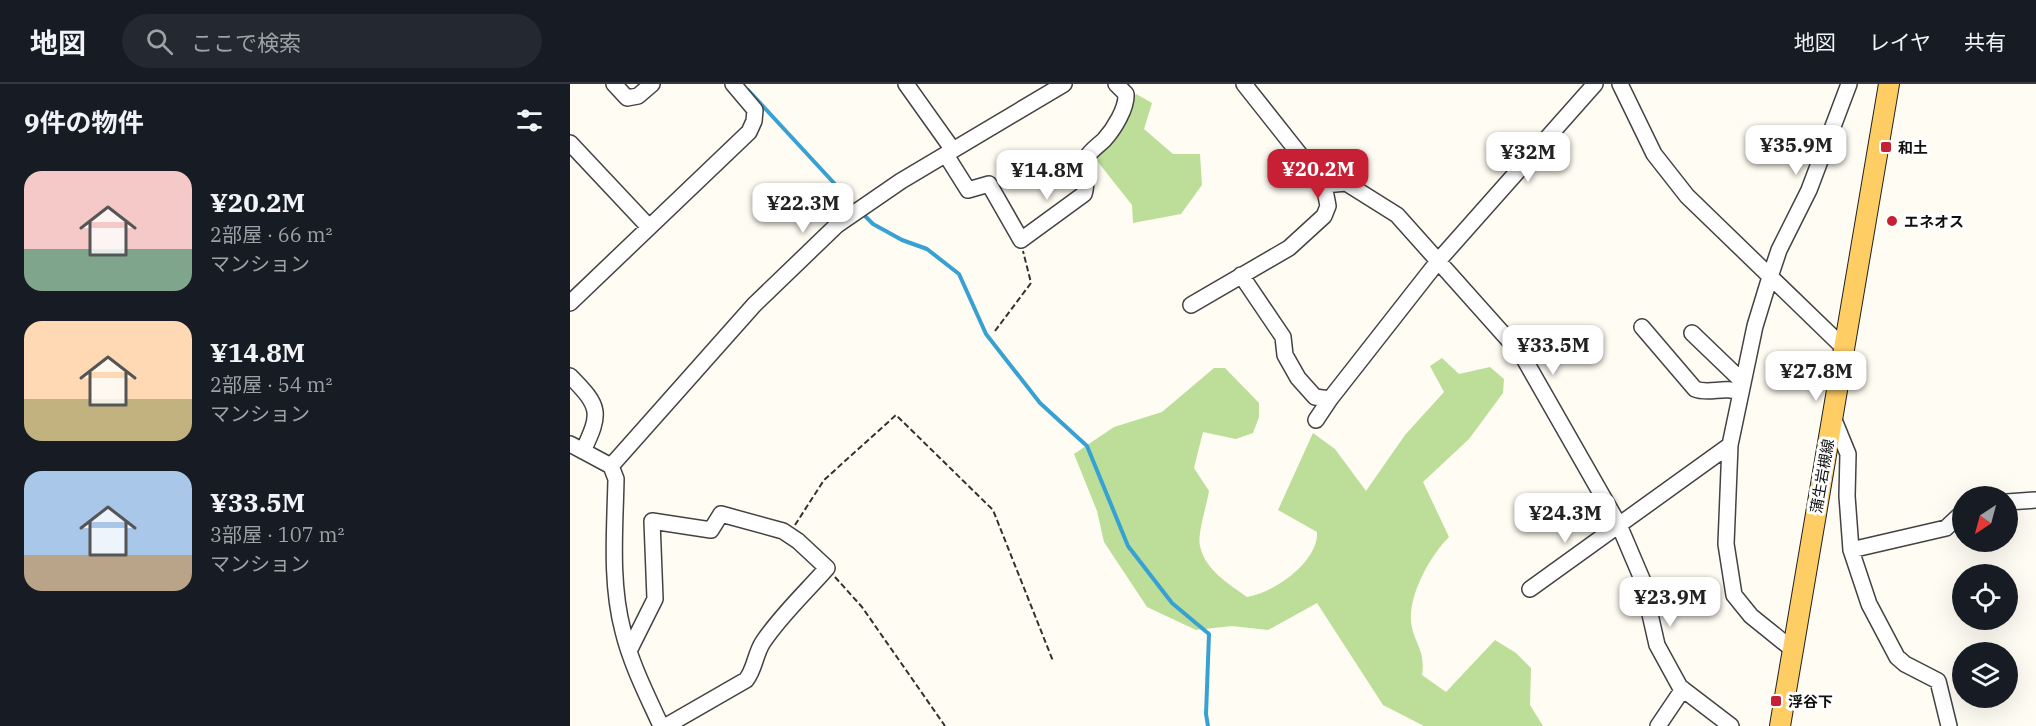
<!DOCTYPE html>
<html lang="ja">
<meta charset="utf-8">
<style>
:root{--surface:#171b24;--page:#242831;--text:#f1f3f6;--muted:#9ea1a6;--line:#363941;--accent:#c72035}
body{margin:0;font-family:"IBM Plex Serif","Noto Sans JP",serif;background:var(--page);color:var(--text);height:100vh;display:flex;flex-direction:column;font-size:22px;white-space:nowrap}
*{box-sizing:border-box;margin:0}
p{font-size:20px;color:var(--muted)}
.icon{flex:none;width:33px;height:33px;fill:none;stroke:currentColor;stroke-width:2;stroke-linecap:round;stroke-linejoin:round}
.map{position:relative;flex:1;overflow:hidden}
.sheet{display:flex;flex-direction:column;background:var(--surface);width:570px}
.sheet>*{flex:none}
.needle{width:39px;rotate:216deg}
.buttons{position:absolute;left:1382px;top:402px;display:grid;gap:12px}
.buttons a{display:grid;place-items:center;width:66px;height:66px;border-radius:50%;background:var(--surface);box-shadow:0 6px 24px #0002;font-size:30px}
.price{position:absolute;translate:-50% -51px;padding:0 14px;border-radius:12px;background:#fff;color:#222;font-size:20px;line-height:39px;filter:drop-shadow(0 2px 3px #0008)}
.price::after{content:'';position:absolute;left:50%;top:36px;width:18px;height:14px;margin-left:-9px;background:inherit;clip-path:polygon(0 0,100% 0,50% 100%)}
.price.current{background:var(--accent);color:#fff}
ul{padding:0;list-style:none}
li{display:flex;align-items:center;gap:18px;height:150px;padding:0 24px}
li span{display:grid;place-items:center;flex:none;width:168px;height:120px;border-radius:18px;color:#555}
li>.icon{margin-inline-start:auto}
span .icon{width:72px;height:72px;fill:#fffc;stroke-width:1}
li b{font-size:26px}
h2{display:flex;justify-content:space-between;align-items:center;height:72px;padding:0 24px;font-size:26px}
header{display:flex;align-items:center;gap:36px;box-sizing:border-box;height:84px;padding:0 30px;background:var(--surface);border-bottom:2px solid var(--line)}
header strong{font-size:28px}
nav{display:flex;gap:33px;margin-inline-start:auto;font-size:21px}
.search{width:420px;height:54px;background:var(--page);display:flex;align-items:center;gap:15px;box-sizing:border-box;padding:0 21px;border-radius:33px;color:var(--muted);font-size:22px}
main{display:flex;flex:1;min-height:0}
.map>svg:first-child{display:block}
.forest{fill:#bcde98}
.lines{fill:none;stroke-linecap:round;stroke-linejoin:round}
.stream{stroke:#38a1d3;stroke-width:4}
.minor-casing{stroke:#434343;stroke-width:18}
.major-casing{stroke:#212121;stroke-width:22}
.path{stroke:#323232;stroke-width:2;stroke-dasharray:6 3;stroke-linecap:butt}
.minor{stroke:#fff;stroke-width:15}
.major{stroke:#fecd64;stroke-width:20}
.poi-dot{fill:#c72035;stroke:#fff;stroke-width:2}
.labels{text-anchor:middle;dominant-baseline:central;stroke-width:6;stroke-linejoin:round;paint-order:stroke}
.poi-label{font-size:15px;font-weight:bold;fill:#101010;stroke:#fff;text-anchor:start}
.street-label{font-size:15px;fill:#101010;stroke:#fff}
</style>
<header>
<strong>地図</strong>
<div class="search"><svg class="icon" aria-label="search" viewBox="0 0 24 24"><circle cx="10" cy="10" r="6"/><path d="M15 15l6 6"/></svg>ここで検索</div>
<nav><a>地図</a><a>レイヤ</a><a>共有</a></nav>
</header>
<main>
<section class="sheet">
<h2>9件の物件<svg class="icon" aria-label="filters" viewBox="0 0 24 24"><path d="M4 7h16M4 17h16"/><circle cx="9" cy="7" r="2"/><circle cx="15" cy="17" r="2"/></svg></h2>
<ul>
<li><span style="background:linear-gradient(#f6c9c9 65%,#7fa58c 0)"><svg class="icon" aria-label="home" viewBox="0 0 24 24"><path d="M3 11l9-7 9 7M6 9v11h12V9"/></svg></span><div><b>¥20.2M</b><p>2部屋 · 66 m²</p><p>マンション</p></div></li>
<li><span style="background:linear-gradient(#ffd9b3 65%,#c2b280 0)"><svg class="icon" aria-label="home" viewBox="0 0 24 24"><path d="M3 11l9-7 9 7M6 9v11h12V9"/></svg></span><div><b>¥14.8M</b><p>2部屋 · 54 m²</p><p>マンション</p></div></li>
<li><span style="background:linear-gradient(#a9c7e8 70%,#b9a48a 0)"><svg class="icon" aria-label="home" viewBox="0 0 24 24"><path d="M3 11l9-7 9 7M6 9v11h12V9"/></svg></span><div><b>¥33.5M</b><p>3部屋 · 107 m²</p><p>マンション</p></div></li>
</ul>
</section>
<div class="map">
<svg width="1466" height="642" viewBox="0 0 1466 642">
<rect width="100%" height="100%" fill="#fffcf3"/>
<path class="forest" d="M566,10L582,19L574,45L603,70H630L632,101L611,130L563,139L562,121L524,73Z
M872,274L889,290L920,283L934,295L933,309L899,355L853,398L879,453C860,472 839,510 841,537C843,559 856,565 852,591L876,608L925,556L946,569L961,584L960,621L973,642H854L813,621L747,519L698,546L662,542L626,546L577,523L534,458L527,427L504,370L544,343L592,328L644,284H655L689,319V333L683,349L666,355L633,348L624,384L639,407C637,420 627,451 630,462C635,486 659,500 677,513C704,509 749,477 747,448L708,426L743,349L765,365L796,407L835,351L874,308L860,282Z"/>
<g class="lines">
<path class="stream" d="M178,6L287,124
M292,129L303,140L332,156L357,165L389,190L416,250L470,319L517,362L558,462L602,519L639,550L636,630L638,642"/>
<g class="minor-casing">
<path id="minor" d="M44,0L57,14L68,12L82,0
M336,0L383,66
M674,0L754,101L776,99L827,131L952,271L1049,441L1072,495L1087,561L1110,603L1161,642
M1050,0L1084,70L1117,112L1273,263
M0,59L78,142
M376,71L398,106L419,100L451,156L514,110C519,97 511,85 517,73C520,67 529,61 534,56C544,45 557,24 556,10L546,0
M671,191L713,253L715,271L728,294L745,313L760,315L869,176L1025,0
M0,219L179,48L184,37L185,26L163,0
M621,221L719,164L754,132L758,122L754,101
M1072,243L1125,305C1140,311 1155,301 1171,309
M1122,249L1173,298
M0,292C31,323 31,329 13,367
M1262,331L1278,370L1277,412L1281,466L1299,520L1327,573L1335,580L1368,597L1379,642
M746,336L760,315
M0,360L41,382L46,395C45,445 40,498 53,547C61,580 77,611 91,642
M41,382L184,221L267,141L331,97L494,0
M1437,418L1466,416
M1281,466L1376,444L1392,429
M960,505L1160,361
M1222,565L1181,532L1164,511L1156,460L1160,361L1185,242L1200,193L1209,166L1239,106L1279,0
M59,567L85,515L82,437L141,446L151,430L213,447L228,457L257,484C236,508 211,531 193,558C185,570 185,585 176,596L96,642
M1088,642L1113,605"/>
</g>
<g class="major-casing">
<path id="major" d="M1210,642L1319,0"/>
</g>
<path class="path" d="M425,247L461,199L453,167
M225,441L254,396L326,331L423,426L483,577
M265,493L292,523L375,642"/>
<use href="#minor" class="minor"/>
<use href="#major" class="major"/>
</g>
<g class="poi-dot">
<rect x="1310" y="57" width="12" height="12" rx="3"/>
<circle cx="1322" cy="137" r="6"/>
<rect x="1200" y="611" width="12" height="12" rx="3"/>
</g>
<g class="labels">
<g class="poi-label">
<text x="1328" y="63">和土</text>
<text x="1334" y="137">エネオス</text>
<text x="1218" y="617">浮谷下</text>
</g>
<g class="street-label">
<text transform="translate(1252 392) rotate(-80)">蒲生岩槻線</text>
</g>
</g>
</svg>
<div class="buttons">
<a><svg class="needle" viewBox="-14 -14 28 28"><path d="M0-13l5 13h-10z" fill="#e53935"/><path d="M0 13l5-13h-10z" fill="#9ea1a6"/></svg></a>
<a><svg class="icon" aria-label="locate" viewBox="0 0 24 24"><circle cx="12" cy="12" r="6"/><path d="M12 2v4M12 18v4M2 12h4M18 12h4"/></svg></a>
<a><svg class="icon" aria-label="layers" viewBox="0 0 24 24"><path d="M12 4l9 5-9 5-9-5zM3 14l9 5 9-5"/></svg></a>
</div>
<b class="price" style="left:1226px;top:92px">¥35.9M</b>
<b class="price" style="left:958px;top:99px">¥32M</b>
<b class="price current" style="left:748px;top:116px">¥20.2M</b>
<b class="price" style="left:477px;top:117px">¥14.8M</b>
<b class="price" style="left:233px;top:150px">¥22.3M</b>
<b class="price" style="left:983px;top:292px">¥33.5M</b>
<b class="price" style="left:1246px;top:318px">¥27.8M</b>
<b class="price" style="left:995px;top:460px">¥24.3M</b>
<b class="price" style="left:1100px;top:544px">¥23.9M</b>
</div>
</main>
